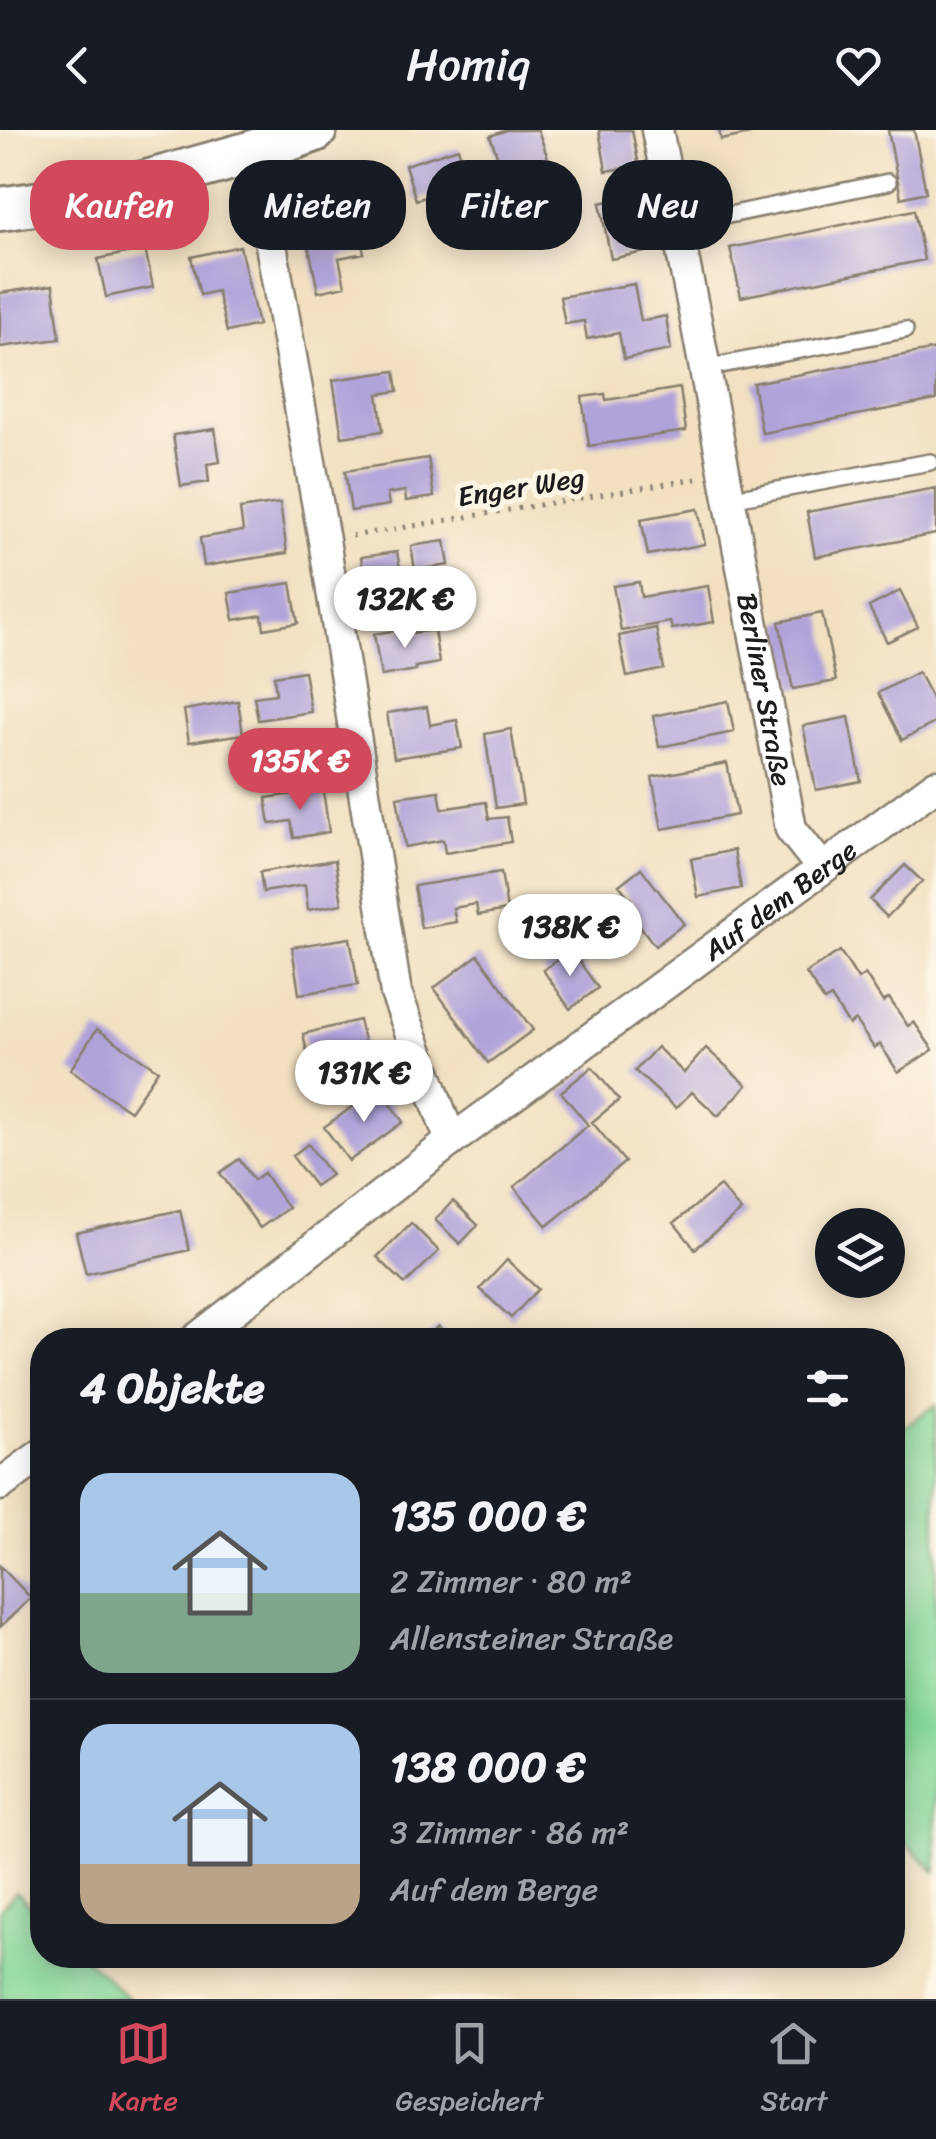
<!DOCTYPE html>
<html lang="de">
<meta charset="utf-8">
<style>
:root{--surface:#171b24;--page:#20242c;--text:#f1f3f6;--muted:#9ea1a6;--line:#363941;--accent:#d1495b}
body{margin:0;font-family:Sriracha,sans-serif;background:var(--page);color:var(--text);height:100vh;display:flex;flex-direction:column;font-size:38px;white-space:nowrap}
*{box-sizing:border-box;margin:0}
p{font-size:32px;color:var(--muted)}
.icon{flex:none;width:55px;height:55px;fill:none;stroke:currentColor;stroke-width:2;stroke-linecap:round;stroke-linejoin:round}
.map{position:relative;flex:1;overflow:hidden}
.drawer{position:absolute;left:30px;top:1198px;width:875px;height:640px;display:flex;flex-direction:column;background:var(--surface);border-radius:40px;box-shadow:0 5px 25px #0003}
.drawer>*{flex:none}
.top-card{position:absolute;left:30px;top:30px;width:878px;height:90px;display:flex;gap:20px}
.fabs{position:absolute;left:815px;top:1078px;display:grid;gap:20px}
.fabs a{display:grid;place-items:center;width:90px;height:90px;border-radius:50%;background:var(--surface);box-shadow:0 5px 25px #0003;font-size:50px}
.price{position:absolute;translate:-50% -85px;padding:0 22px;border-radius:35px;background:#fff;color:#222;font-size:32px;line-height:65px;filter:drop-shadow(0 2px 5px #0008)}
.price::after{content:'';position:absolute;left:50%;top:60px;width:30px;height:22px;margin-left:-15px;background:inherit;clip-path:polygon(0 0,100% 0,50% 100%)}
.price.selected{background:var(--accent);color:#fff}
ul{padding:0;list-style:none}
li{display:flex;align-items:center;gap:30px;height:250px;padding:0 50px}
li+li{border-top:2px solid var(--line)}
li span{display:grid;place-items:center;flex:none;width:280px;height:200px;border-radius:30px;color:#555}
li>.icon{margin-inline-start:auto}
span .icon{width:120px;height:120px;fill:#fffc;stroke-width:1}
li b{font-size:42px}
h2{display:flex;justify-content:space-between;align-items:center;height:120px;padding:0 50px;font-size:42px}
.tag{padding:0 35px;border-radius:40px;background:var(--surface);box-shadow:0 5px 25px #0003;font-size:35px;line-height:90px}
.tag.selected{background:var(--accent);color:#fff}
header{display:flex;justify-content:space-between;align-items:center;height:130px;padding:0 50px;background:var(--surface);font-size:45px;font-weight:600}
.menu{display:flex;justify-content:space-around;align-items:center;height:140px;border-top:2px solid var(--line);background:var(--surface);font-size:28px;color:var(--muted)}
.menu a{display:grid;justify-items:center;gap:5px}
.menu .selected{color:var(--accent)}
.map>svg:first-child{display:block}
.green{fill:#82d698;stroke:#4f795a;stroke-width:2.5}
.building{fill:#b0a3da}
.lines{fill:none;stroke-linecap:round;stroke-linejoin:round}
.lane-casing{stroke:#877e6e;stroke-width:20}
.street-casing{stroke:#877e6e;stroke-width:35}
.secondary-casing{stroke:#877e6e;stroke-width:48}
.path{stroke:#877e6e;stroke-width:5;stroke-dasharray:2.5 8;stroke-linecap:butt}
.lane{stroke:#fff;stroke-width:15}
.street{stroke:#fff;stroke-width:30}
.secondary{stroke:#fff;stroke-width:42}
.labels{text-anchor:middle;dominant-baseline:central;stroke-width:10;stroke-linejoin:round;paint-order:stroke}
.street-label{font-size:28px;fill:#1c1c1c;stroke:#fcf5e5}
</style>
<header><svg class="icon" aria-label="back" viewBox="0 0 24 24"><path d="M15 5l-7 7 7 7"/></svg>Homiq<svg class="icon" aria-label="heart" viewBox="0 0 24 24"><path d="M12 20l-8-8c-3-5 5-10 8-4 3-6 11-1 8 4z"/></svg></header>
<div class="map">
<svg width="936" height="1869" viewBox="0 0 936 1869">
<rect width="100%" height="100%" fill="#fcf5e5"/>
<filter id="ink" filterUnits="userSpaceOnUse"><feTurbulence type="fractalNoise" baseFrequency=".01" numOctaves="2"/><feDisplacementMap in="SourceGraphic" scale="20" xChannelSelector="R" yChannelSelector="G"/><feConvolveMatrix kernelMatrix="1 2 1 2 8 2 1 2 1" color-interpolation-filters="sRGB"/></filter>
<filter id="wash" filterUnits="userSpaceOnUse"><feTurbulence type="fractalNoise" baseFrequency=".0048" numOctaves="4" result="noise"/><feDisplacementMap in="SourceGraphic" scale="40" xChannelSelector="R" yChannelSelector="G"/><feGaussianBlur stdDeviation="2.25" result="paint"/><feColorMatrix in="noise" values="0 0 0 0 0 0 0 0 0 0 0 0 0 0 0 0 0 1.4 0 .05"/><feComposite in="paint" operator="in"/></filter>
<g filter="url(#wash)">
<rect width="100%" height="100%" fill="#f2e0c1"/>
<path class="green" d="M936,1275V1742L893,1701L892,1305Z
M16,1762L42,1787V1825H82L129,1869H0V1779Z"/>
<g id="blocks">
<path class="building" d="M507,0H538L565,76L541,84L524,35L503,42L490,6Z
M599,0H632L639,36L606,41Z
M719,0H749L750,4L721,10Z
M888,0H914L926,62L901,68Z
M458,18L472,61L444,70L441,62L416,70L405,35Z
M643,64L654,120L611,129L600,73Z
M914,80L924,130L741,167L730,118Z
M356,88L364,123L339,128L345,156L318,162L305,98Z
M240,116L258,195L227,202L217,161L200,165L191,127Z
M145,119L153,157L106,167L98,129Z
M634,154L641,191L666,186L671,220L624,229L619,203L587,209L584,191L565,194L560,167Z
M53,155L60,209L0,217V163Z
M936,219V270L762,303L753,253Z
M395,241L398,261L378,264L383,301L342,307L333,250Z
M680,258L686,301L589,316L582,267L605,264L606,270Z
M215,299L220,332L207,334L209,352L181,356L173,305Z
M428,328L434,367L406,371L405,361L387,364L389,375L351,381L345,341Z
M936,358V404L815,427L807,382Z
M280,373L287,423L204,436L200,408L243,401L240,379Z
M698,379L705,414L648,425L641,389Z
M445,411L449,435L415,440L411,416Z
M397,422L403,456L367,462L361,427Z
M639,452L641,467L708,456L714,492L672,499L670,492L621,501L613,456Z
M291,453L298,493L264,499L262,485L234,490L229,463Z
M900,461L918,497L887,512L869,477Z
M822,483L836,551L793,559L779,492Z
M409,498L410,503L434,500L439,533L415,537L416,540L381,546L374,504Z
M656,498L664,539L627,547L619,506Z
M304,541L311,582L258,590L254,567L276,564L274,546Z
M918,542L936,576V592L902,610L878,563Z
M238,571L243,604L189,612L184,580Z
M728,571L734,602L659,617L653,586Z
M427,577L430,595L457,590L462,618L394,628L387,583Z
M849,587L861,651L816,660L803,596Z
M511,599L523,674L496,678L485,604Z
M727,633L737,685L662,699L652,647Z
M323,660L329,702L294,708L291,691L270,694L266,668Z
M439,661L442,679L486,672L489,689L507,687L511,712L445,723L443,710L405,717L397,667Z
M734,720L741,758L698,767L691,729Z
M335,730L342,774L308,780L305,755L263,762L260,742Z
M905,735L922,751L887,787L870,770Z
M641,738L684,794L655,816L629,781L635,775L619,755Z
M501,742L507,780L478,785L476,774L453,778L456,792L421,798L414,756Z
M350,808L358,855L299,864L292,817Z
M571,820L598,858L570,879L543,840Z
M840,821L858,849L865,844L883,872L889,868L908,896L914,892L933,920L898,942L880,914L874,918L855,890L849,895L831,867L824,871L806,843Z
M478,825L533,900L488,933L434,858Z
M359,890L369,930L312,943L303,904Z
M97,899L158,940L130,981L70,940Z
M657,917L684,943L706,918L747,955L718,986L692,962L676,978L635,941Z
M592,937L619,970L592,992L625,1032L547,1096L514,1057L588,995L561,962Z
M379,958L403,992L349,1031L324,997Z
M308,1014L331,1045L315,1056L292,1026Z
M239,1029L254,1050L264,1043L288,1078L260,1098L220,1043Z
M720,1056L741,1081L695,1119L674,1093Z
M453,1071L478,1095L460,1114L435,1090Z
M180,1080L189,1120L86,1144L76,1103Z
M411,1093L439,1121L405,1154L377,1127Z
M507,1130L538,1159L511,1188L480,1159Z
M438,1196L452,1210H424Z
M0,1436L31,1468L0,1497Z"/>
</g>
</g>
<g filter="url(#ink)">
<use href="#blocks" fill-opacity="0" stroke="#877e6e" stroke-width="2.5"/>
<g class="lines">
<g class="lane-casing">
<path id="lane" d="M676,96L888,52
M705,238L905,200
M729,369L930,332"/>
</g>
<g class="street-casing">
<g id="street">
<path id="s1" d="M657,0L696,191L791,699L822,738"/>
<path d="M250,23L258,49L271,115L324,410L396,863L451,1011"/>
<path id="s2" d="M195,1210L451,1011L936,655"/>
<path d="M0,1355L42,1324"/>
</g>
</g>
<g class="secondary-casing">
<path id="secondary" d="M0,79L104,64L250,23L315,0"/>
</g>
<path class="path" d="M352,406L696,349"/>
<use href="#lane" class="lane"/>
<use href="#street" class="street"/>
<use href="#secondary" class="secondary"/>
</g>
</g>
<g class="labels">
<g class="street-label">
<text transform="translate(521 357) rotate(-9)">Enger Weg</text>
<text stroke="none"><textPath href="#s1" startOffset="570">Berliner Straße</textPath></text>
<text stroke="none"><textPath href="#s2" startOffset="732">Auf dem Berge</textPath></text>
</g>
</g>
</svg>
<div class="fabs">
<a><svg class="icon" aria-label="layers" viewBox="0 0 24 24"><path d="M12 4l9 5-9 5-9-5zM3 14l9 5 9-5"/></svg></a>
</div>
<b class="price" style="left:405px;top:521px">132K €</b>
<b class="price selected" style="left:300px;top:683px">135K €</b>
<b class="price" style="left:570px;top:849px">138K €</b>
<b class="price" style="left:364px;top:995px">131K €</b>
<div class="top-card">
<a class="tag selected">Kaufen</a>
<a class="tag">Mieten</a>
<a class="tag">Filter</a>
<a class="tag">Neu</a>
</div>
<section class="drawer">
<h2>4 Objekte<svg class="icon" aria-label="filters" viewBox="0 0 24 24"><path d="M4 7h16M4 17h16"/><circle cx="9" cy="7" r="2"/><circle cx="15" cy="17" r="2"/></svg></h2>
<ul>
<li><span style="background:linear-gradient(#a9c7e8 60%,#7fa58c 0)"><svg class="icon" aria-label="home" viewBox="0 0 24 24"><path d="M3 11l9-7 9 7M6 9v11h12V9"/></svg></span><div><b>135 000 €</b><p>2 Zimmer · 80 m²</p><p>Allensteiner Straße</p></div></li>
<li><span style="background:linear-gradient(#a9c7e8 70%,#b9a48a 0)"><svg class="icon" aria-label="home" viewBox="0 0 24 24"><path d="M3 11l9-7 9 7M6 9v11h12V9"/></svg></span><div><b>138 000 €</b><p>3 Zimmer · 86 m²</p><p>Auf dem Berge</p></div></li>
</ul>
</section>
</div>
<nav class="menu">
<a class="selected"><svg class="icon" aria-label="map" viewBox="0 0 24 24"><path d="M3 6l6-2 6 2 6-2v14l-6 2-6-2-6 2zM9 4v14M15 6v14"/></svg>Karte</a>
<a><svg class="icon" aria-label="saved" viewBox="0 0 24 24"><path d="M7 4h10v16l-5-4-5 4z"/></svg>Gespeichert</a>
<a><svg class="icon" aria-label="home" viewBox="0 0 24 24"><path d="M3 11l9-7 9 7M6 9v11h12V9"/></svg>Start</a>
</nav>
